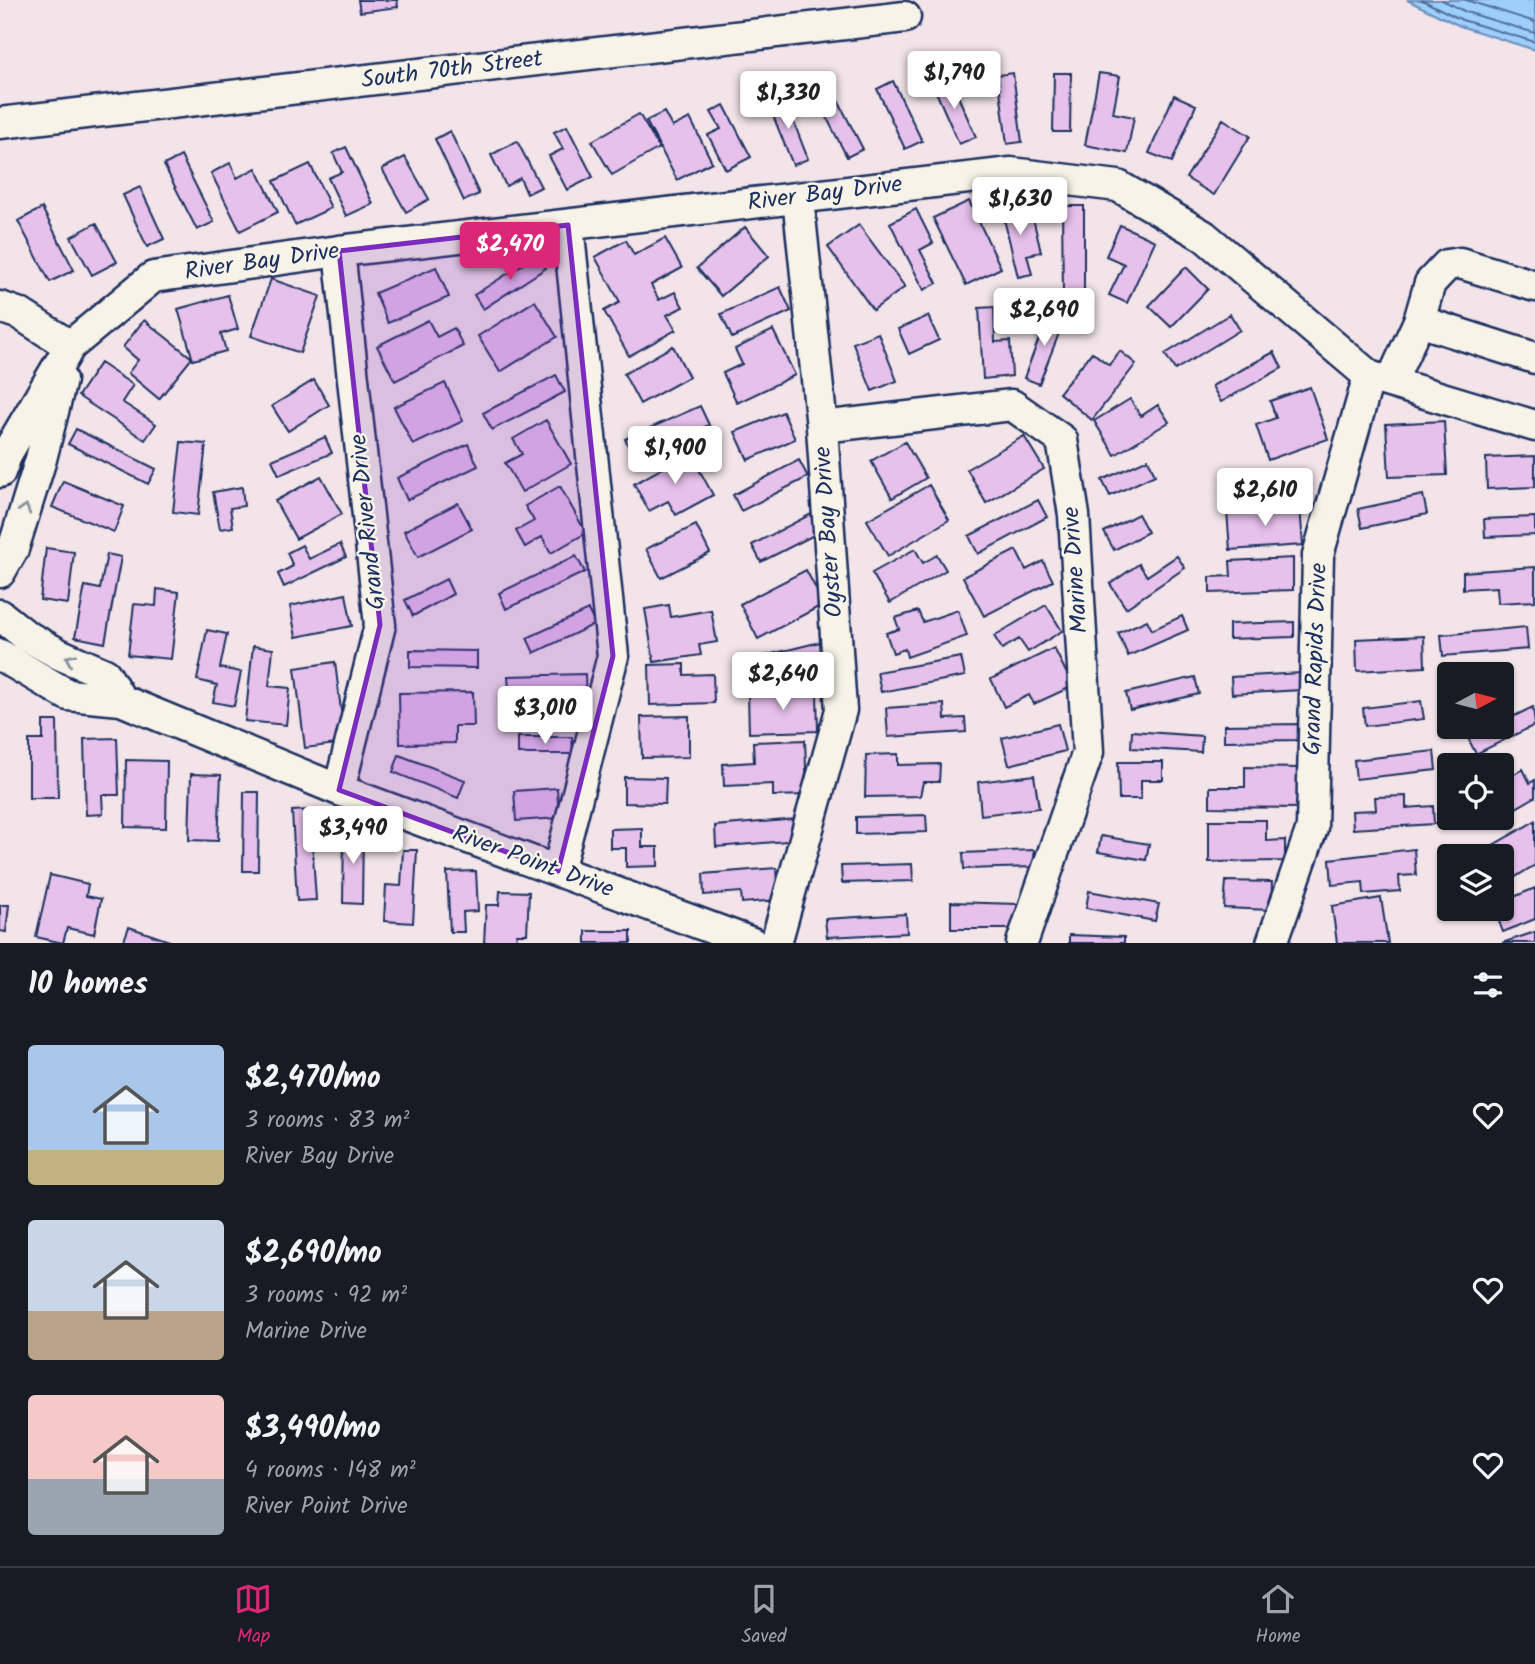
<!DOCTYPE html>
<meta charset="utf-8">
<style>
:root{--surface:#171b24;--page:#242831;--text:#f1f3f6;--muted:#9ea1a6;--line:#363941;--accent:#db2777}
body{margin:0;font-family:Kalam,sans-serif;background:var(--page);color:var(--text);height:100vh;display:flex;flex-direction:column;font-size:26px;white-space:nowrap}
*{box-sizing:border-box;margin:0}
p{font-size:23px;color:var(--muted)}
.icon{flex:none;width:38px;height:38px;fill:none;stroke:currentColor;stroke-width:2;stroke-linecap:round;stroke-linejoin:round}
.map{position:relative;height:943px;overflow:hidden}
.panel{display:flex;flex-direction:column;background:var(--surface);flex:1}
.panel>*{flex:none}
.needle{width:46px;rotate:83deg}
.tools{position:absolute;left:1437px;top:662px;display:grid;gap:14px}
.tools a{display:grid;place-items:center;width:77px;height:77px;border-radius:7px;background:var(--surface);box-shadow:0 2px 5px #0004;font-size:35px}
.price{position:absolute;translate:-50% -60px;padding:0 16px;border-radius:7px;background:#fff;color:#222;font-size:23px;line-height:46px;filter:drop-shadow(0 2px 4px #0008)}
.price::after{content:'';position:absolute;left:50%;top:42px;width:21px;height:16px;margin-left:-10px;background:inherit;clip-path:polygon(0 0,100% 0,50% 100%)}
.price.on{background:var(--accent);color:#fff}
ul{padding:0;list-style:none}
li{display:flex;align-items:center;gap:21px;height:175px;padding:0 28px}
li span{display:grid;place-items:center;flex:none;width:196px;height:140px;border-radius:7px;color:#555}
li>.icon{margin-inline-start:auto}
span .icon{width:84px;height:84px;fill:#fffc;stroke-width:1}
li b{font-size:30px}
h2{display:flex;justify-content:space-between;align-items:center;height:84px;padding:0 28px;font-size:30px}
.menu{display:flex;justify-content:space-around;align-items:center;height:98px;border-top:2px solid var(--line);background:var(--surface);font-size:19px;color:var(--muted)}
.menu a{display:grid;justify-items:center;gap:4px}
.menu .on{color:var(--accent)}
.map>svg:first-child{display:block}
.water{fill:#9ecefa;stroke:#6a8ebc;stroke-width:2}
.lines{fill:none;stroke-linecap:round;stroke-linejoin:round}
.shore{stroke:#4f6f9c;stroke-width:2}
.building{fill:#e6c1eb;stroke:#1b2f5e;stroke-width:2}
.minor-casing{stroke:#1b2f5e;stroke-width:35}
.minor{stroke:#f7f3e8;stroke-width:30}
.oneway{stroke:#8991a3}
.marked{fill:#7b2cbf;fill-opacity:0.2;stroke:#7b2cbf;stroke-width:5;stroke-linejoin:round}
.labels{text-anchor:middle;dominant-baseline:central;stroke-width:5;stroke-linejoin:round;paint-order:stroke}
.street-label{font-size:24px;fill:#1b2f5e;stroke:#f7f3e8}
</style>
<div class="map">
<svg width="1535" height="943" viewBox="0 0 1535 943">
<rect width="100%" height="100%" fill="#f2e4e9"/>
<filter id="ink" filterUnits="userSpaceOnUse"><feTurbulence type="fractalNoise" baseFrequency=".0143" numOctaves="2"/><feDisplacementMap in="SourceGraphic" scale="14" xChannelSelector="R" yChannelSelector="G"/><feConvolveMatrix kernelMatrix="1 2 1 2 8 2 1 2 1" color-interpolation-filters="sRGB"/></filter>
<g filter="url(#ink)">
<path class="water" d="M1407,0H1535V50L1460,26Z"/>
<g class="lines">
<path class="shore" d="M1422,0L1462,20L1535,42
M1442,0L1466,12L1535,33
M1466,0L1535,22"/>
</g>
<path class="building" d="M358,0H397L398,7L360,12Z
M1013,73L1022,142L1007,144L998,75Z
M1054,73H1071L1070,132H1053Z
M1099,73L1120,76L1113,113L1134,117L1127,153L1085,145Z
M950,78L976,137L959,144L933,85Z
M893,81L922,141L905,149L877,89Z
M832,89L863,149L847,157L816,97Z
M1174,95L1196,105L1172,162L1149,153Z
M784,97L808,159L793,165L768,103Z
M724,105L751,157L726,170L708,135L721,129L711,112Z
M664,112L672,127L690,118L712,162L677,180L646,121Z
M639,114L659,148L612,175L592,141Z
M1223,119L1250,136L1214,195L1186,178Z
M567,126L593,177L567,190L549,156L563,149L554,132Z
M450,131L479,194L464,201L435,139Z
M517,141L541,187L527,194L520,178L506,186L491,155Z
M346,147L373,204L346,216L328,178L342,172L333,153Z
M181,156L214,222L197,230L164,165Z
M405,157L429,199L406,212L382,169Z
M230,163L237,178L256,168L278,212L240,231L211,173Z
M310,164L331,208L295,225L274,181Z
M140,187L164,239L147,247L123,195Z
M1014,198L1018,217L1032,214L1041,252L1027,255L1032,274L1018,277L1000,202Z
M969,201L1001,268L966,285L933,218Z
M1062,206H1084V293L1063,294Z
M42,208L74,270L50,282L18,221Z
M916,209L933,243L920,250L937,283L924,290L890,223Z
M96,223L117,262L92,275L71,237Z
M859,225L905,287L873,310L828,247Z
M1120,225L1155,241L1127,303L1109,295L1124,264L1106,256Z
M745,227L769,256L721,296L697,268Z
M665,238L682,268L651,285L659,300L675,292L683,307L667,315L676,330L629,356L604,311L620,302L595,257L626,240L634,255Z
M537,255L546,268L483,309L474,295Z
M436,267L449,297L388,323L375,293Z
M1186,267L1208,289L1171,327L1149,306Z
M271,279L320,296L300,353L251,336Z
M780,287L791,311L732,338L721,314Z
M228,295L238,329L221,334L226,351L193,360L178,309Z
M535,301L557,337L500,372L478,336Z
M994,307L995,342L1010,341L1012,376L983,379L979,308Z
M1049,312L1065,318L1039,384L1024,378Z
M1230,314L1240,330L1175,370L1165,354Z
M928,316L939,340L909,354L898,329Z
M144,320L192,358L159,399L128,373L138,360L123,347Z
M428,320L437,337L454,328L463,346L395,381L377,346Z
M773,330L795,375L737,403L723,373L742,364L735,349Z
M878,333L897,381L872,391L853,343Z
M673,346L689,377L640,404L624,374Z
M1120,351L1136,364L1092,420L1059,393L1092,352L1109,365Z
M1274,352L1282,368L1221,402L1212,386Z
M100,363L133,385L122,402L156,424L145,440L78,396Z
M556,375L565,392L492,430L483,413Z
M314,380L329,405L288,431L272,406Z
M445,383L463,421L413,445L394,407Z
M1310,387L1328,439L1268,460L1256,425L1276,418L1270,401Z
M1130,399L1141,416L1158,405L1169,422L1115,455L1094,421Z
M700,406L709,425L634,458L625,439Z
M783,412L795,439L748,460L735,432Z
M546,420L571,464L522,492L505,463L522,454L513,439Z
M1444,421L1447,475L1389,477L1386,424Z
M76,429L156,469L148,484L68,444Z
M1024,436L1044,469L986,503L967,469Z
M325,437L332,453L279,475L272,460Z
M181,442L206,444L198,515L173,512Z
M905,442L926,478L892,498L871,461Z
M468,444L478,466L407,500L397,478Z
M690,453L713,495L676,515L668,501L649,511L634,484Z
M1535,456V487L1487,489L1486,458Z
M1148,459L1155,475L1110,496L1102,480Z
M799,460L808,477L741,511L733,495Z
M1307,475L1309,497L1244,501L1242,479Z
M321,476L342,514L296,539L275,501Z
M63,481L124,506L114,532L52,507Z
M929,485L949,520L888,556L867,520Z
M560,486L586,533L551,553L542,537L525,547L516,531L534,521L525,506Z
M242,487L244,506L230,508L233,527L220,529L213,492Z
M1423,495L1427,514L1362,528L1358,509Z
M1038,500L1047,517L978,554L969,536Z
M458,503L472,529L418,557L404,531Z
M1300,507L1303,545L1230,550L1227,511Z
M811,514L820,532L761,562L752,545Z
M1138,514L1148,532L1114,550L1104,532Z
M1535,517V535L1485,537L1484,519Z
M696,525L710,553L661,578L646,549Z
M340,544L346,557L284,587L278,574L293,566L287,553L302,545L309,559Z
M46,548L74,552L68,604L40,600Z
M915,549L923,563L937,555L946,570L890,603L872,573Z
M1016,550L1026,570L1043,561L1053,581L984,616L963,577Z
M107,554L121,557L105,643L75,637L85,586L100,589Z
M576,556L585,572L506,609L499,593Z
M1177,556L1185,568L1126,608L1110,584L1139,564L1147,576Z
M1293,558V590L1210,593V577L1231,576L1230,561Z
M1535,567V601L1498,603L1497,587L1463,589V572Z
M806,570L824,604L758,639L740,604Z
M446,579L453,594L413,616L405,600Z
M157,589L179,592L171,659L128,655L134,604L156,606Z
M346,594L352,626L296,637L290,606Z
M669,605L671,617L711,610L717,642L699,645L701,655L654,662L645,609Z
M1046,605L1062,631L1028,652L1019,639L1002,649L994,636Z
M588,610L595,624L534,653L527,638Z
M958,610L967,636L907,657L905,649L893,653L886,633L899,629L895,618L918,611L923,622Z
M1182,616L1188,630L1128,656L1118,633L1147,620L1152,630Z
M1294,622V637L1229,639V624Z
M1526,627L1528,649L1443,656L1441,635Z
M207,630L227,634L220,668L241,672L234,706L213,702L217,685L197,680Z
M1424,636L1425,667L1357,671L1356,639Z
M820,642L827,672L788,681L785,666L746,675L743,661Z
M253,646L273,649L269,686L290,688L286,725L245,721Z
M1054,648L1073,686L1034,704L1029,695L1004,707L991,679Z
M410,650L477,651V668L410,667Z
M961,657L965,676L881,692L877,672Z
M335,662L345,743L305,748L295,668Z
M684,664V675L713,674L714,703L650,705L649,665Z
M1301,673V690L1232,694L1231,677Z
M585,674L586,703L548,705L547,690L509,691L508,676Z
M1195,677L1199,694L1130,710L1126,693Z
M473,692L474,726H455V743L400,744L399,693Z
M817,692L818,731L749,733L748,694Z
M1421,701L1424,719L1365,726L1363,708Z
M944,704L945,719L965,718L966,732L888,737L886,708Z
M1533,707L1535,725L1476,754L1468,738L1493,726H1502V722Z
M689,716V757L642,758L641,717Z
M43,721H57L58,798H29V740H43Z
M1058,724L1065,751L1009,765L1002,738Z
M1303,724L1302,740L1224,741V725Z
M1132,731L1202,736L1201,752L1131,748Z
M518,737H572L573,754H518Z
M117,738L119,795H102L103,814L86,815L84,739Z
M805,740L807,795L773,796V784L724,786L723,764L754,762L753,742Z
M1434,751L1436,770L1356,779L1354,760Z
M898,754V765L940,764L939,782H923L920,796L865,797L866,755Z
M399,755L465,780L458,798L393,772Z
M126,760L167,761L166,828L125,827Z
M1118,762H1163V780H1141V799H1119Z
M1245,767L1297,768V808L1210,807V787H1245Z
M1523,769L1530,783L1535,780V797L1502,816V781Z
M191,774L221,775L218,841L189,840Z
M1034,775L1039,808L981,815L978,782Z
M624,777L666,778L665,804L624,803Z
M557,788L559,818L516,821L514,791Z
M244,792H259L258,871H243Z
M1406,796V808L1433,806L1434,824L1353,829L1352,811L1376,810L1375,797Z
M310,810L316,900L297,901L292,811Z
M926,815L927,832L856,834V817Z
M796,819L798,840L716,847L715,826Z
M1209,820H1266V841L1285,840V861L1209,862Z
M1535,821V865L1507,882L1502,872V856H1492L1488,848Z
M642,828V847H658V866L626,867V848H610V829Z
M344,829L363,830L362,904L343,903Z
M1101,836L1149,844L1146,860L1098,852Z
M1414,849L1416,875L1399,876L1400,891L1364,894L1363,882L1332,885L1330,859Z
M403,850H417L413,923L384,921L386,885L401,886Z
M1034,850L1035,867L964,869L963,853Z
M912,864L913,881L842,883L841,866Z
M776,868L778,900L742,903L741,892L704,895L703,874Z
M476,871L478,911L463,912L464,932H450L447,872Z
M50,875L88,884L86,896L101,899L94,934L67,928L63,943L36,937Z
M1226,881L1272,882L1271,910L1224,908Z
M1535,888V919L1503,932L1494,908H1502V902Z
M500,891L529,892L527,934H517L516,943H484L486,905H499Z
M1089,891L1159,904L1155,921L1086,908Z
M1381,898L1388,943H1337L1332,906Z
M951,902L1017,904V929H951Z
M0,905H9L6,932L0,931Z
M906,914L907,933L827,937L825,919Z
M129,927L175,943H123Z
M586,931H631V943H586Z
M1535,932V943H1502Z
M1069,935L1124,937V943H1069Z"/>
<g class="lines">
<g class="minor-casing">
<path id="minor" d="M0,123L905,17
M339,251L380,625L339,790
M0,307L20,314L70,346
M1419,321L1430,283L1447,265L1460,263L1535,286
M1391,382L1419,321L1535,358
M822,427L1012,405L1062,440L1074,515L1088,752L1022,943
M0,472L7,453L70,346L153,277L339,251L1011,173L1118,186L1204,236L1369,376L1535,426
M0,572L13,549L41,459L61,380
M0,615L25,635L59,654L105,674L121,700
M0,655L68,695L121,700L339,790L752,943
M558,871L613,656L568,225
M776,943L841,710L822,427L798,198
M1272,943L1312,828L1318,555L1369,376"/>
</g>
<use href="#minor" class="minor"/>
</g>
<defs><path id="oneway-chevron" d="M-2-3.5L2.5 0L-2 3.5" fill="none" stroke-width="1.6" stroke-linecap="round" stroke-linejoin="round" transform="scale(1.75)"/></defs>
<g class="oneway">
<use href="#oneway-chevron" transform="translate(25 509) rotate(-73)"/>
<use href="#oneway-chevron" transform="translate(70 659) rotate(-156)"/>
</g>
</g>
<path class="marked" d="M568,225L613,656L558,871L339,790L380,625L339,251Z"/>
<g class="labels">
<g class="street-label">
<text transform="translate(452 70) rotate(-7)">South 70th Street</text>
<text transform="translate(825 194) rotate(-7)">River Bay Drive</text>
<text transform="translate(262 262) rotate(-8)">River Bay Drive</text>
<text transform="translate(368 522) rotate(-96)">Grand River Drive</text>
<text transform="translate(829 532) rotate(-94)">Oyster Bay Drive</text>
<text transform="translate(1076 570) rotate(-94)">Marine Drive</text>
<text transform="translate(1316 659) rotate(-88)">Grand Rapids Drive</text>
<text transform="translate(533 862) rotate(20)">River Point Drive</text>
</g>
</g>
</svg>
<div class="tools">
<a><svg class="needle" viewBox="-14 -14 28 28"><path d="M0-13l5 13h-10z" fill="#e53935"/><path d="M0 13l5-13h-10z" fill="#9ea1a6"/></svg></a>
<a><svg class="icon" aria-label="locate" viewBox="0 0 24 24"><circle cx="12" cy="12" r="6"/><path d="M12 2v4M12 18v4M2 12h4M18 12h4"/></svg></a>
<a><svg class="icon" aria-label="layers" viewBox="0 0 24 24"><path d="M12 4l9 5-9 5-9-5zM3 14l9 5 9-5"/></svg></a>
</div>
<b class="price" style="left:954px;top:111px">$1,790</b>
<b class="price" style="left:788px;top:131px">$1,330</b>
<b class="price" style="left:1020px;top:237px">$1,630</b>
<b class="price on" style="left:510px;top:282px">$2,470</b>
<b class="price" style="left:1044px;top:348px">$2,690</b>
<b class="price" style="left:675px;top:486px">$1,900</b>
<b class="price" style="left:1265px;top:528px">$2,610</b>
<b class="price" style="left:783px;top:712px">$2,640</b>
<b class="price" style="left:545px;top:746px">$3,010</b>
<b class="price" style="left:353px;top:866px">$3,490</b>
</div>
<section class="panel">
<h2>10 homes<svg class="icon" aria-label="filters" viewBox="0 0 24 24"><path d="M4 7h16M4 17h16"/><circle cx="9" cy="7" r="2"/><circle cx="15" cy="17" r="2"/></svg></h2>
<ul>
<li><span style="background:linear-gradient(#a9c7e8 75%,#c2b280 0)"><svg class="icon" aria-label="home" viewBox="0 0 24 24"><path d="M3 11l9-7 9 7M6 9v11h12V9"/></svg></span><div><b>$2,470/mo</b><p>3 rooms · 83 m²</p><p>River Bay Drive</p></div><svg class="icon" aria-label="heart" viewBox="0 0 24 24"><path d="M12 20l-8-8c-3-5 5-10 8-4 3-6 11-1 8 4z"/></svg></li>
<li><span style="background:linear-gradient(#c9d6e8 65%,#b9a48a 0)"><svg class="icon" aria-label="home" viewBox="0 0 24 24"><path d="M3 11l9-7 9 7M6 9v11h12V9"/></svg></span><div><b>$2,690/mo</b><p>3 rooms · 92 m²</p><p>Marine Drive</p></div><svg class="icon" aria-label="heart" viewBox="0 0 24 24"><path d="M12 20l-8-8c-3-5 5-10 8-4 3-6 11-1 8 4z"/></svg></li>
<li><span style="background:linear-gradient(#f6c9c9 60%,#9aa5b1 0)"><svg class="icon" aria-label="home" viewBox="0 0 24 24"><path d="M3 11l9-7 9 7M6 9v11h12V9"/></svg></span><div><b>$3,490/mo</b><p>4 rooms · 148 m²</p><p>River Point Drive</p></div><svg class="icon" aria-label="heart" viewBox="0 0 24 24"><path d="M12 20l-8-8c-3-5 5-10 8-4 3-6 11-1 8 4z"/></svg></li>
</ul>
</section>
<nav class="menu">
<a class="on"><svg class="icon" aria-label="map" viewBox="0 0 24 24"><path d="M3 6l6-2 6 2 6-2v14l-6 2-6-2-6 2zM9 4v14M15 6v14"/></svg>Map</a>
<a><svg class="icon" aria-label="saved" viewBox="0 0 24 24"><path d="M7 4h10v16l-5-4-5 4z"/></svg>Saved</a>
<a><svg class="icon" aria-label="home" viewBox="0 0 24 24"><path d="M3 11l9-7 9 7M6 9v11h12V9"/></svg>Home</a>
</nav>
